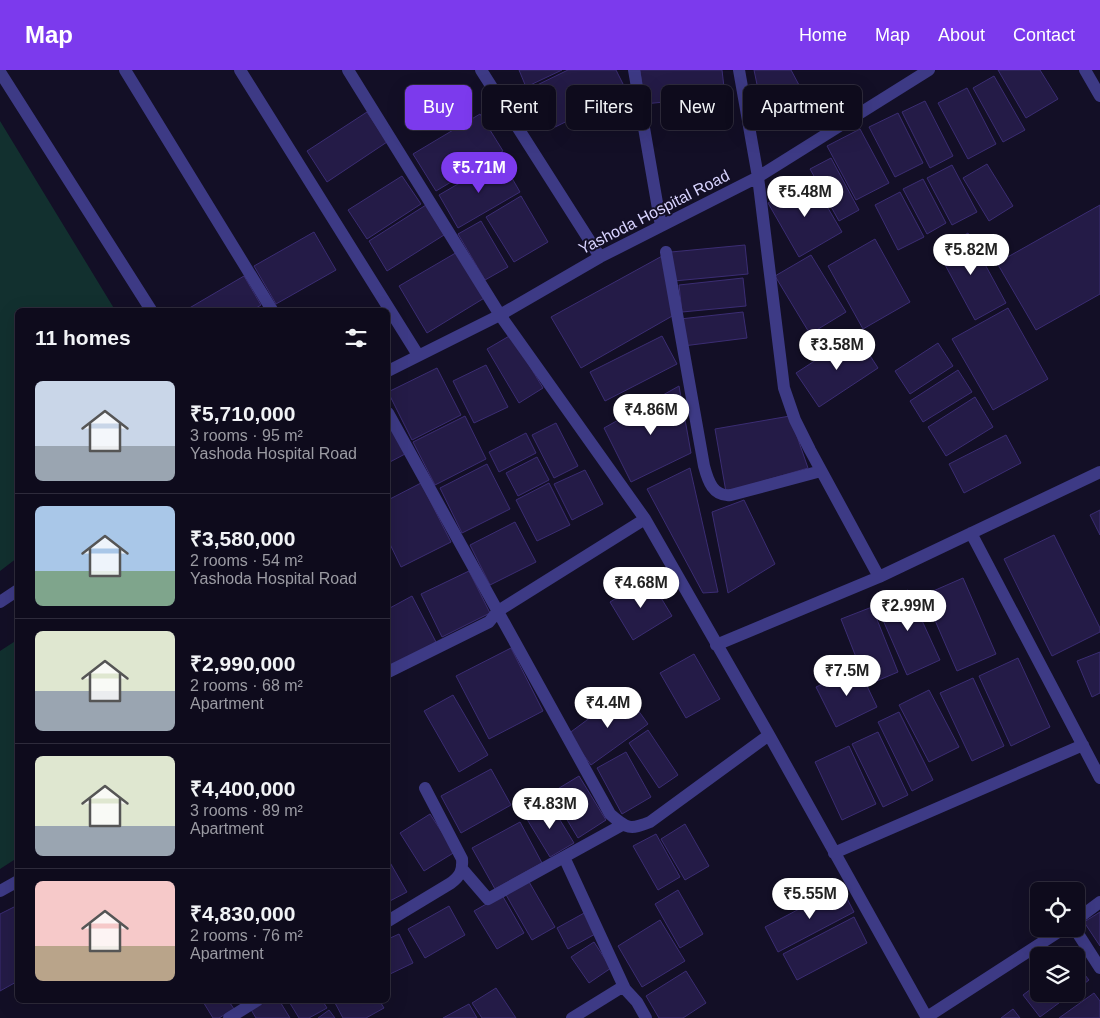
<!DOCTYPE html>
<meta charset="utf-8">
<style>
:root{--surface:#0e0b1c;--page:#171425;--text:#f1f3f6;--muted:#9b9ba3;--line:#2e2b3b;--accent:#7c3aed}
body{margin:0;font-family:Arial,sans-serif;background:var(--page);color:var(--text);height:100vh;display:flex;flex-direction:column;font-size:19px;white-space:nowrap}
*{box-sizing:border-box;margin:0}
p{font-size:16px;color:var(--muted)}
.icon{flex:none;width:28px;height:28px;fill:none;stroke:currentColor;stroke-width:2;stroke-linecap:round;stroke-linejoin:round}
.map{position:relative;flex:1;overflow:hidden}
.sheet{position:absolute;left:15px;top:238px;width:375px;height:695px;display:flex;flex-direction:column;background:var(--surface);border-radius:8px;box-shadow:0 5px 20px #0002,0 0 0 1px var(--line)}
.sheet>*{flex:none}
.top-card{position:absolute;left:405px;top:15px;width:475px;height:45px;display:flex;gap:10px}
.fabs{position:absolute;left:1030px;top:812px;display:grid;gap:10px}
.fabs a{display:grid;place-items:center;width:55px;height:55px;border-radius:8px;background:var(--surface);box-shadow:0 5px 20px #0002,0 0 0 1px var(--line);font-size:25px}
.price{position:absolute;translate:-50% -42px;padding:0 11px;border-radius:18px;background:#fff;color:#222;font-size:16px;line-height:32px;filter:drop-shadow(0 1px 2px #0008)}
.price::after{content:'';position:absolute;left:50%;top:30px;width:15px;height:11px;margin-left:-8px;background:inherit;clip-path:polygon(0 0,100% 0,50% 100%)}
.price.current{background:var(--accent);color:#fff}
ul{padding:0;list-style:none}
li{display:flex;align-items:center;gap:15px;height:125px;padding:0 20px}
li+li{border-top:1px solid var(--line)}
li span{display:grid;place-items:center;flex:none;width:140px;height:100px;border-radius:8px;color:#555}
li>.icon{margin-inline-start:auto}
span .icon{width:60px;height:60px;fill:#fffc;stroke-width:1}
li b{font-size:21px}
h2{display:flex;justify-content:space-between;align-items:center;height:60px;padding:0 20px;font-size:21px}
.tag{padding:0 18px;border-radius:8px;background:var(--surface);box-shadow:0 5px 20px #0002,0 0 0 1px var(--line);font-size:18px;line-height:45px}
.tag.current{background:var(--accent);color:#fff}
header{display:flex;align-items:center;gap:30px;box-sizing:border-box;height:70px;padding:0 25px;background:var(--accent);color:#fff}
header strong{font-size:24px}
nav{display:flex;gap:28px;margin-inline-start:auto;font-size:18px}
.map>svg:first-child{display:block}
.green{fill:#12302f}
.building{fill:#241b47;stroke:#3b2d73}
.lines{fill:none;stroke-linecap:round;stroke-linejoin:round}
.street{stroke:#3d3a85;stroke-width:12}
.labels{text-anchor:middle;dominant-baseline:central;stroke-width:4;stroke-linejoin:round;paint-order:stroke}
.street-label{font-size:16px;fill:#d9d4ff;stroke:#130f26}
</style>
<header>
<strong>Map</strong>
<nav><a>Home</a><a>Map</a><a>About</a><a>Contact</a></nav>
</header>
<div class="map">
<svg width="1100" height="948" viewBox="0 0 1100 948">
<rect width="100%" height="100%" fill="#130f26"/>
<path class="green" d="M0,51L115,240H18L17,488L0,501Z
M17,570V788L0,799V581Z"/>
<path class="building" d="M519,0H562L526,17Z
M568,0H616L627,22L551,59L531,18Z
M640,0H722L725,26L644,34Z
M754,0H791L799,15L780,26L769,21L759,24Z
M998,0H1040L1058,29L1026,48Z
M994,6L1025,60L1003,72L973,18Z
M967,18L996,74L968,89L938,33Z
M925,31L953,86L930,98L902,42Z
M367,42L387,72L327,112L307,81Z
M898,43L923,93L895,107L869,57Z
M480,44L503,81L436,121L413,84Z
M860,59L889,113L856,130L827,76Z
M831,88L859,140L839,151L810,99Z
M501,89L520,122L458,158L439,125Z
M987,94L1013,136L989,151L963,108Z
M952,95L977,142L952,155L927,108Z
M402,106L421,134L367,169L348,140Z
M811,109L842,162L799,187L768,133Z
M923,109L946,153L927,164L903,119Z
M900,122L924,167L898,180L875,135Z
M521,126L548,172L514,192L486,147Z
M426,135L444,165L387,201L369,171Z
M1100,135V224L1036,260L997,193Z
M481,151L508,197L485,210L458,164Z
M314,162L336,200L276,234L254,196Z
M968,163L1006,233L975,250L937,180Z
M875,169L910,232L863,259L828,196Z
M745,175L748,204L674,211L671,182Z
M459,181L486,227L427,263L399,216Z
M664,185L674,245L581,298L551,247Z
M811,185L846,242L810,264L775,206Z
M244,206L261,235L253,240H186Z
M743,208L746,236L682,242L679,215Z
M1008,238L1048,309L993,340L952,269Z
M743,242L747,268L683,276L680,249Z
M856,264L878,298L819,337L796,303Z
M511,265L543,318L519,333L487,279Z
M662,266L677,294L605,331L590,302Z
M938,273L953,296L910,324L895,301Z
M486,295L508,337L474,353L453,311Z
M437,298L461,345L412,370L388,322Z
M958,300L972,322L923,352L910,331Z
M679,316L691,383L631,412L604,358Z
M975,327L993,357L946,386L928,357Z
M465,346L486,389L435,415L413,372Z
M790,346L808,398L726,422L715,359Z
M388,349L405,384L388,393Z
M556,353L578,396L554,408L532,365Z
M526,363L536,383L499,402L489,382Z
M1006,365L1021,393L964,423L949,394Z
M537,387L549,410L518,426L506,403Z
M487,394L510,439L462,463L440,418Z
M690,398L718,522L703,523L647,419Z
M585,400L603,434L572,450L554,414Z
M421,413L451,472L401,497L388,470V430Z
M549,413L570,455L537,471L516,430Z
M744,430L775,494L728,523L712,442Z
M1100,440V465L1090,445Z
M515,452L536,492L490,515L470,475Z
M1054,465L1100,558V562L1052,586L1004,489Z
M469,501L490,543L442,567L421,524Z
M649,508L672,546L633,570L610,532Z
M963,508L996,584L957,601L924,525Z
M908,520L940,590L907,605L876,534Z
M412,526L436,572L388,598V539Z
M872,537L898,602L867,615L841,549Z
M511,578L543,641L489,669L456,606Z
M1100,582V623L1092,627L1077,591Z
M694,584L720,629L686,648L660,603Z
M1018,588L1050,657L1011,676L979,606Z
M858,597L877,637L836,657L816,617Z
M973,608L1004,676L972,691L940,623Z
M929,620L959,677L929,692L899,635Z
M625,622L648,654L591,695L568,664Z
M453,625L488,685L459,702L424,641Z
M899,642L933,710L912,721L878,652Z
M648,660L678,705L659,718L629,673Z
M878,662L908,725L883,737L852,674Z
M849,676L876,734L842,750L815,692Z
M626,682L651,727L622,744L597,698Z
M491,699L511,735L461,763L441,726Z
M579,706L606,750L578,768L551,723Z
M549,732L574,773L550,787L525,746Z
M430,744L455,782L424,801L400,763Z
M520,752L542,793L495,819L472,778Z
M685,754L709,796L685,810L661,769Z
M656,764L680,807L658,820L633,776Z
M388,789L407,822L388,832Z
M528,810L555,857L532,870L505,823Z
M841,817L854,842L778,882L765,857Z
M678,820L703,864L680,878L655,834Z
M502,825L524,863L497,879L474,841Z
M18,835V911L0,921V844Z
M449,836L465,865L425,888L408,859Z
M586,842L597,863L568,879L557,858Z
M1100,842V876L1084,852Z
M854,847L867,873L797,910L783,884Z
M660,850L685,891L642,917L618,876Z
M399,864L413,893L388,905V869Z
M594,872L611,898L589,913L571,887Z
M1076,894L1089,910L1076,920Z
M686,901L706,933L683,948H659L646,926Z
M1039,913V924H1071L1040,947L1023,925Z
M496,918L516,948H482L472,933Z
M1094,923L1100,931V948H1059Z
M202,930H228L234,939L219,948H213Z
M262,930H279L290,948H256L250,938Z
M288,930H322L327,938L309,948H299Z
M336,930H379L384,938L366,948H343L334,931Z
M469,934L477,948H443Z
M1013,939L1020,948H1001Z
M329,940L335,948H318Z"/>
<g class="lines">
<path class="street" d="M125,0L272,240
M240,0L418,285
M348,0L500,245L645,449L769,665L927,948
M481,0L600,187
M634,0L661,156
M739,0L758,107L784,318L795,350L810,380L879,507
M1085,0L1100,26
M0,2L151,240
M666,182L704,396C708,411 713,427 731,425L821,401
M388,301L500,245L600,187L758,107L929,0
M388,343L610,744C627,759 630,760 650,752L769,665
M971,463L1100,708
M0,532L18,520
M716,575L879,507L1100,402
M388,602L489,552L498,541L645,449
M834,783L1083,675
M564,787L625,919
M463,800L488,829L622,755
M0,821L18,811
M1076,850L1100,832
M388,851L451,813C460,806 463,801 462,789L425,718
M1075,859L1100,898
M927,947L1063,859
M229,948L258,930
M572,948L619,919H625L637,932L646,948"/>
</g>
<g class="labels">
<g class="street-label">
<text transform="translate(654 142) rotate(-27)">Yashoda Hospital Road</text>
</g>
</g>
</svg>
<div class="fabs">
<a><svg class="icon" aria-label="locate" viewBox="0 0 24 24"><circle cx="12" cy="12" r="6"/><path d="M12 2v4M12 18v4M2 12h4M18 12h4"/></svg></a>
<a><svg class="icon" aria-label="layers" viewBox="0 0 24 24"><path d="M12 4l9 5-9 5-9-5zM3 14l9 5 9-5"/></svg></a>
</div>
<b class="price current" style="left:479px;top:124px">₹5.71M</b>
<b class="price" style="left:805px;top:148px">₹5.48M</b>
<b class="price" style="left:971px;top:206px">₹5.82M</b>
<b class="price" style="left:837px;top:301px">₹3.58M</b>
<b class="price" style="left:651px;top:366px">₹4.86M</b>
<b class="price" style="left:641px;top:539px">₹4.68M</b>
<b class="price" style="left:908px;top:562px">₹2.99M</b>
<b class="price" style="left:847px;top:627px">₹7.5M</b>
<b class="price" style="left:608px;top:659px">₹4.4M</b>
<b class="price" style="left:550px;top:760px">₹4.83M</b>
<b class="price" style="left:810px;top:850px">₹5.55M</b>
<div class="top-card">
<a class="tag current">Buy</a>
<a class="tag">Rent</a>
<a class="tag">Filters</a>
<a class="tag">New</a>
<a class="tag">Apartment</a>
</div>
<section class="sheet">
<h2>11 homes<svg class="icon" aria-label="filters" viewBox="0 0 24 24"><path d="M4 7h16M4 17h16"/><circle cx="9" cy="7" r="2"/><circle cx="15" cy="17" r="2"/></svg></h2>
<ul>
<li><span style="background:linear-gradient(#c9d6e8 65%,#9aa5b1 0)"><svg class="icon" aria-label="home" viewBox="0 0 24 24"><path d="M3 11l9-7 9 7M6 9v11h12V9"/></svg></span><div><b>₹5,710,000</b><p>3 rooms · 95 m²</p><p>Yashoda Hospital Road</p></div></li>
<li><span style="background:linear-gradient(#a9c7e8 65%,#7fa58c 0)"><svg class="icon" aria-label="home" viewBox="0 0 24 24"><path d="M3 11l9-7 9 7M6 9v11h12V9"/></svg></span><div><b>₹3,580,000</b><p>2 rooms · 54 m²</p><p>Yashoda Hospital Road</p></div></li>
<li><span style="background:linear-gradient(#dfe7d0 60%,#9aa5b1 0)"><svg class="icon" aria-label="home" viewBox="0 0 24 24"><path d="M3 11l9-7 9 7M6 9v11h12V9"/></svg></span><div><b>₹2,990,000</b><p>2 rooms · 68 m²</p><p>Apartment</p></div></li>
<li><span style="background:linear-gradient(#dfe7d0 70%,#9aa5b1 0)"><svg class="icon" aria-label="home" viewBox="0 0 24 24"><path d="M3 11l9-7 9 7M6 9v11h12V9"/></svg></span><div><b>₹4,400,000</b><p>3 rooms · 89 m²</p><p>Apartment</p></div></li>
<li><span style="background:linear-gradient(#f6c9c9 65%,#b9a48a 0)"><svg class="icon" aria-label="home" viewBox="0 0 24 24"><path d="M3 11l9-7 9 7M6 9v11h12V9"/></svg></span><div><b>₹4,830,000</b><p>2 rooms · 76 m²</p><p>Apartment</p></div></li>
</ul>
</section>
</div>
